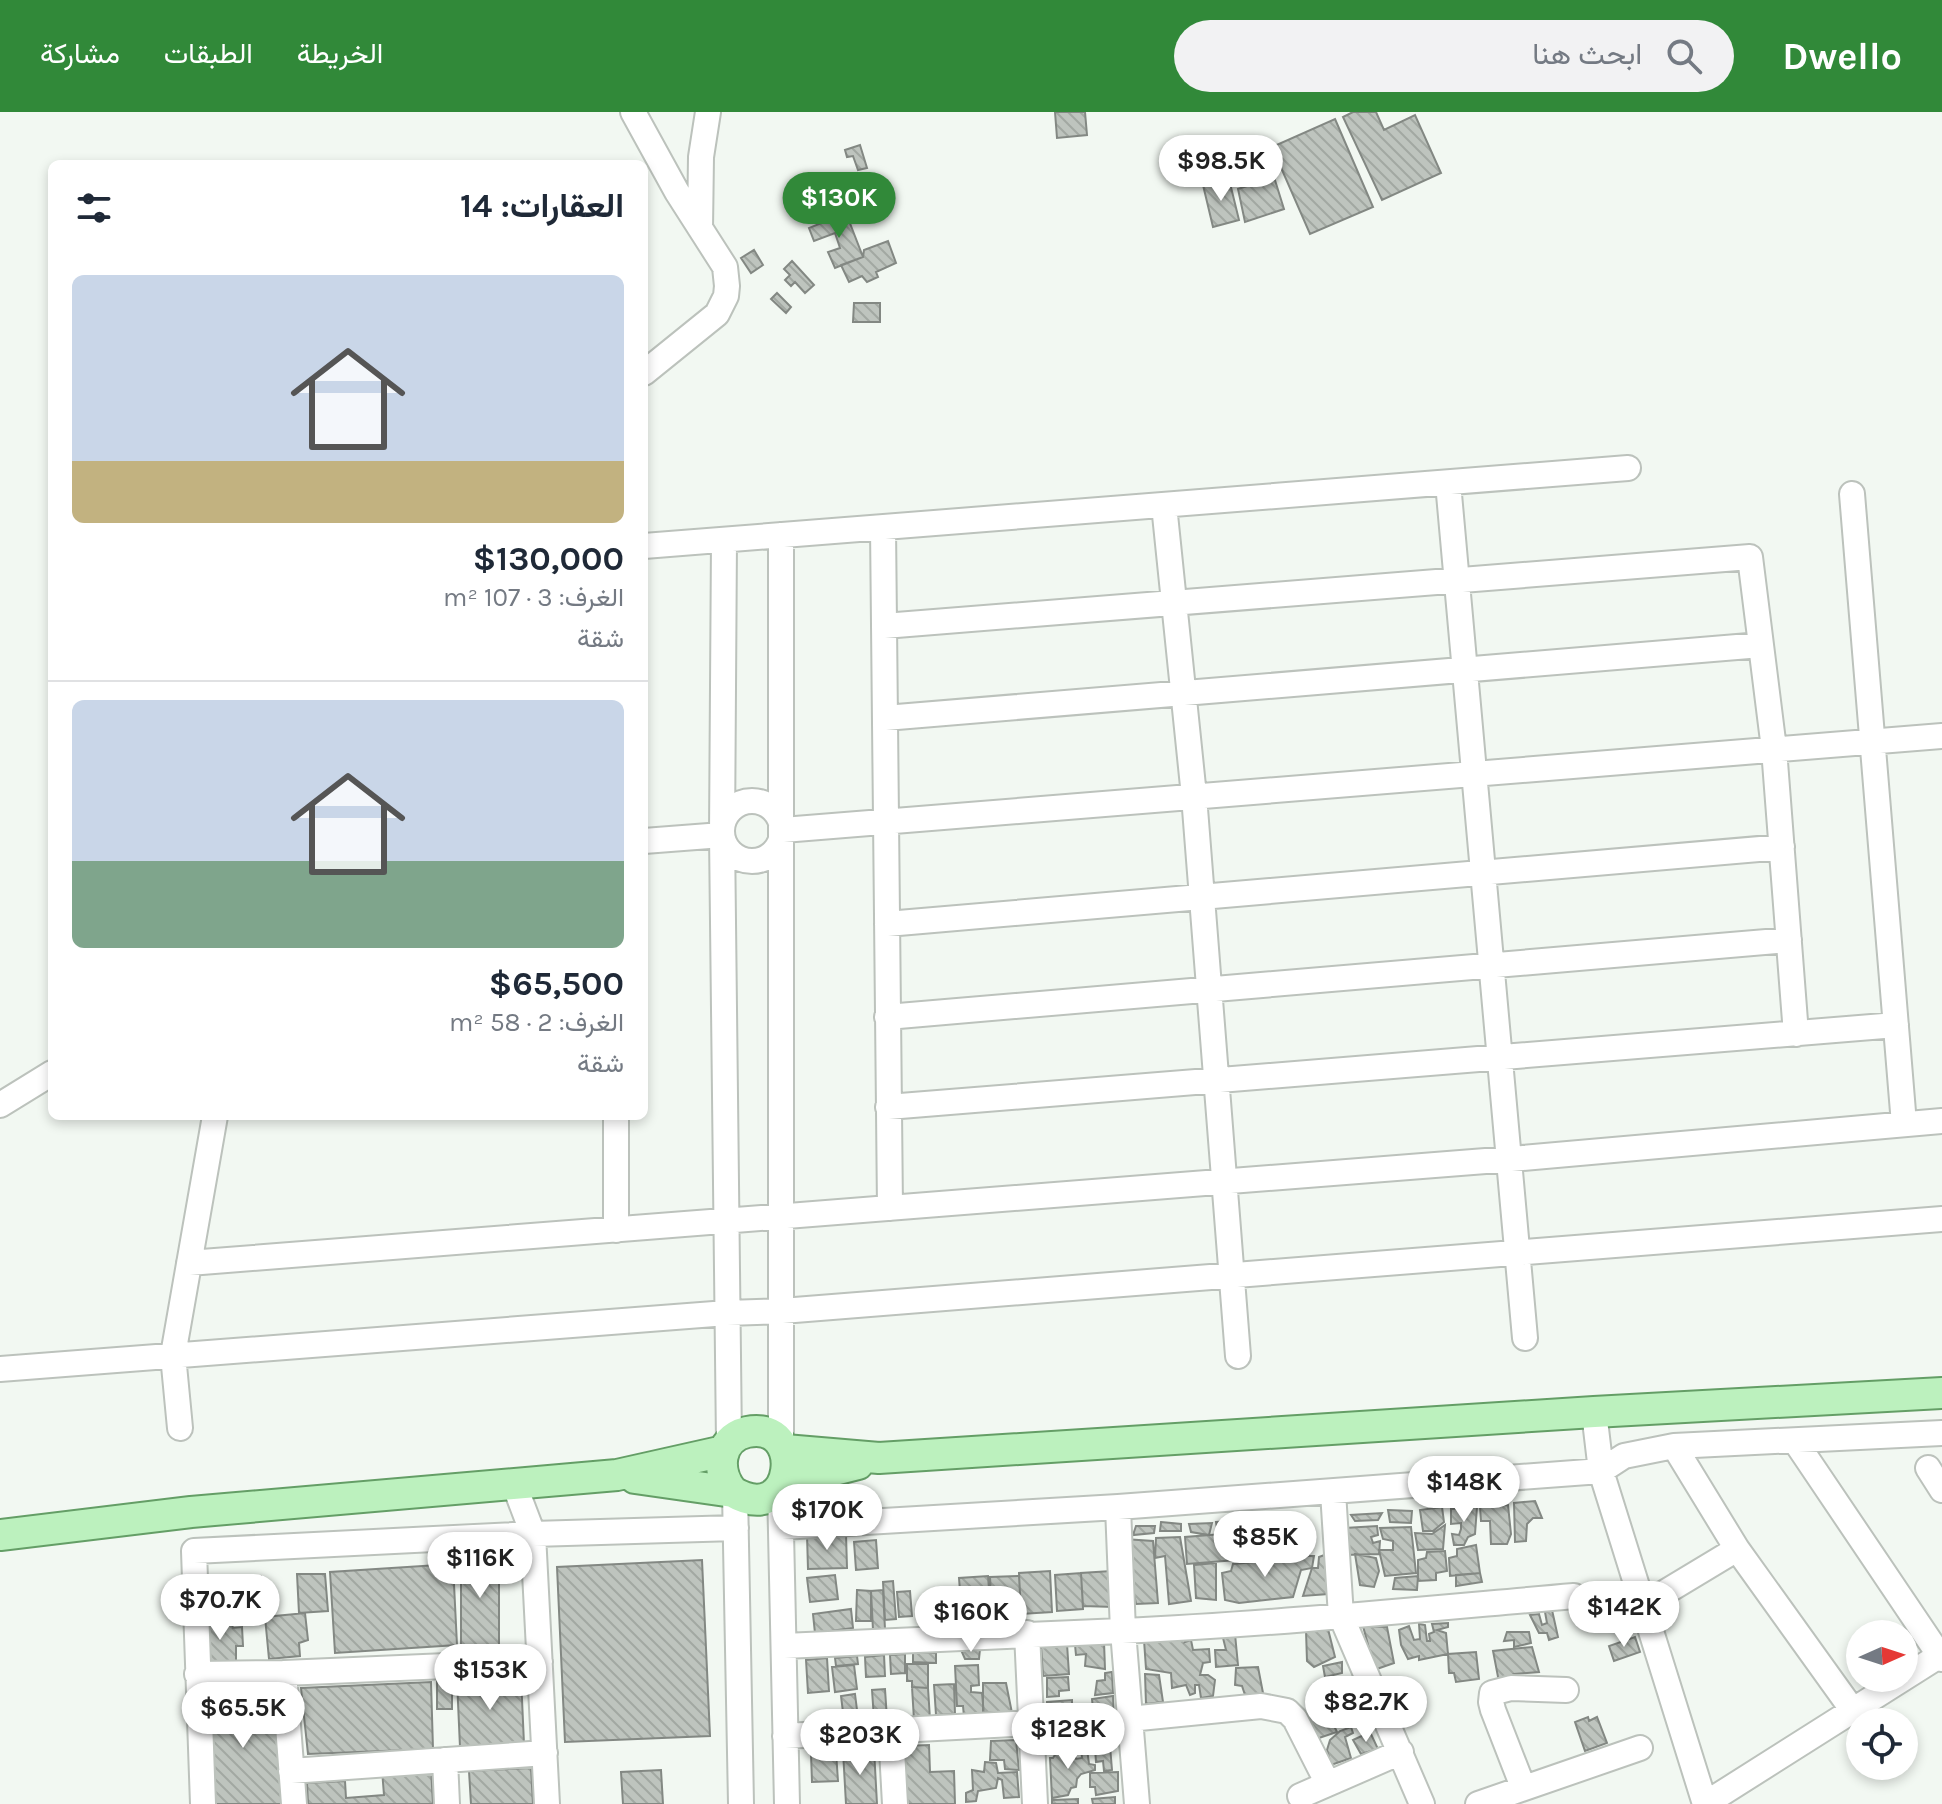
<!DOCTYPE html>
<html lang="ar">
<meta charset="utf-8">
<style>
:root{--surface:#fff;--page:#f2f2f3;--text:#1f2937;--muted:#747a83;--line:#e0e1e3;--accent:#318939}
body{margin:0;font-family:Karla,Vazirmatn,sans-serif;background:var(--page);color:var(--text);direction:rtl;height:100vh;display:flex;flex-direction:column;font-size:30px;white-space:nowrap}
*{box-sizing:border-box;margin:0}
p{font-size:26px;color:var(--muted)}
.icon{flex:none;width:44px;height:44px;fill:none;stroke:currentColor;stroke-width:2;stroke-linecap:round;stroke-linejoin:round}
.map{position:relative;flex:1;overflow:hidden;direction:ltr}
.details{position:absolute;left:48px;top:48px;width:600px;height:960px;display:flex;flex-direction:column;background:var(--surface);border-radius:12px;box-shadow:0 4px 12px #0003;direction:rtl}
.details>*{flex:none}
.needle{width:52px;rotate:87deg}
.controls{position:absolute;left:1846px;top:1508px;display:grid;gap:16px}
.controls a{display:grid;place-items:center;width:72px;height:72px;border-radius:50%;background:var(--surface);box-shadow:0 4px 12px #0003;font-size:40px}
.price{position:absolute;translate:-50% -68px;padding:0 18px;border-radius:28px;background:#fff;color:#222;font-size:26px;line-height:52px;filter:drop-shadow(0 2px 4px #0008)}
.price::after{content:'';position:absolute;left:50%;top:48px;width:24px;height:18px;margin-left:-12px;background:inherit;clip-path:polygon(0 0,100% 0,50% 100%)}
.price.on{background:var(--accent);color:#fff}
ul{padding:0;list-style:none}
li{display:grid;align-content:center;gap:16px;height:424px;padding:0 24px}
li+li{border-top:2px solid var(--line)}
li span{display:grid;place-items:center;height:248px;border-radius:12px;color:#555}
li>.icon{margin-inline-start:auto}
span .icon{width:144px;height:144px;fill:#fffc;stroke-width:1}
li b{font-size:34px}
h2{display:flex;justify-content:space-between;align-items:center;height:96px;padding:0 24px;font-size:34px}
header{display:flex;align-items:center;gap:48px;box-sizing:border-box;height:112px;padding:0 40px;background:var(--accent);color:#fff}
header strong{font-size:38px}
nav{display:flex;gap:44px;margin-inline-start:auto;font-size:28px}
.search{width:560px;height:72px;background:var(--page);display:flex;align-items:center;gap:20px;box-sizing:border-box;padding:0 28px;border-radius:44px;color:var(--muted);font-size:30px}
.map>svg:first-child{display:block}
.building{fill:url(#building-back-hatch);stroke:#838883;stroke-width:2}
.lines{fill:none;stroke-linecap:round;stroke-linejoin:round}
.minor-casing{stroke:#bcc2bc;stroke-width:28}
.major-casing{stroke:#649e66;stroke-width:34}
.minor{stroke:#fff;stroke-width:24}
.major{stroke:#bcf1be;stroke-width:30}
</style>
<header>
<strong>Dwello</strong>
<div class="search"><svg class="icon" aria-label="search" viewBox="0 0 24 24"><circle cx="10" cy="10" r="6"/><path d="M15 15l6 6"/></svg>ابحث هنا</div>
<nav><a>الخريطة</a><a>الطبقات</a><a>مشاركة</a></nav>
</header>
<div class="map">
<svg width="1942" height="1692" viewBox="0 0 1942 1692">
<defs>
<pattern id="building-back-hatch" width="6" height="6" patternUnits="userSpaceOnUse" patternTransform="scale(2)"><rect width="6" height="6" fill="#bec4be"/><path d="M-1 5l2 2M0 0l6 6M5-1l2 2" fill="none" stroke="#a2a8a2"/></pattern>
</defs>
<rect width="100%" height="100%" fill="#f2f8f2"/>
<path class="building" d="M1055,0H1085L1087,23L1057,26Z
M1353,0H1376L1384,18L1415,3L1441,61L1382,88L1343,5Z
M1335,7L1373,95L1310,122L1272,35Z
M860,33L867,56L858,58L853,44L847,45L845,38Z
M1274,65L1284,97L1245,110L1238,77Z
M1229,67L1239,108L1213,115L1203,73Z
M846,101L863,145L835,156L828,140L840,136L835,121L814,129L809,116Z
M888,129L896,151L876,160L878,165L867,170L862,164L849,170L841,153L863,145L864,138Z
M754,138L763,153L751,161L741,146Z
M792,149L814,173L805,181L795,170L791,174L785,168L790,163L784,157Z
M777,181L791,195L786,201L771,187Z
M854,191H880V210H853Z
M1535,1389L1542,1406H1533L1527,1412L1526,1429L1515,1430L1514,1391Z
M1508,1393L1511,1422L1507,1432H1491L1490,1409H1481L1480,1395Z
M1442,1395L1444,1410L1433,1419H1423L1420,1398Z
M1477,1395L1475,1422L1468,1425L1464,1433H1454L1452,1422L1459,1423L1461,1417V1411L1451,1412V1397Z
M1388,1398L1412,1399L1411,1411L1390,1410Z
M1382,1401L1378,1408L1355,1409L1351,1403Z
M1293,1405L1292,1416H1270V1406Z
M1264,1407V1419L1243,1418L1241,1408Z
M1233,1409L1235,1416L1217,1417L1216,1410Z
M1161,1410L1181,1412V1419H1160Z
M1212,1411L1209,1423L1191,1420L1189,1412Z
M1445,1413L1443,1437L1418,1438L1415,1421L1432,1422Z
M1136,1414H1155L1154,1421L1133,1423Z
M1377,1414L1378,1423L1371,1425L1373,1431L1380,1429L1379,1442L1345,1443V1416Z
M1411,1415L1416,1461L1385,1464L1379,1438H1393V1429L1383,1427L1380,1416Z
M1291,1420L1292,1447L1263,1449L1265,1421Z
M1235,1421L1236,1425L1262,1423L1263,1440L1236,1441V1448L1187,1452L1185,1425Z
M846,1422L847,1456L808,1457L807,1423Z
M1180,1425L1191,1489L1169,1492L1165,1444L1155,1446L1156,1426Z
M1124,1427L1153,1429L1158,1491L1136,1492Z
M876,1428L878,1456L856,1458L854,1430Z
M1476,1433L1480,1461L1450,1464L1449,1446L1457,1444V1437Z
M1298,1435L1308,1437L1309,1444H1314L1312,1456L1301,1458L1293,1485L1239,1491L1225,1488L1222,1461L1231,1459L1233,1452L1297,1446Z
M1445,1439L1447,1459L1436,1461V1468L1418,1469V1448L1426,1446L1427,1440Z
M461,1442H499V1534H461Z
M1327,1442L1328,1482L1303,1484L1312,1456H1318L1319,1445Z
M1355,1442L1376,1446L1379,1459L1374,1475L1360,1473Z
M702,1448L710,1624L565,1630L557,1455Z
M1216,1451V1488L1196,1486L1194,1453Z
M453,1452L457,1533L335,1541L330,1460Z
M1050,1459L1052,1500L1021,1502L1019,1461Z
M1111,1459L1114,1495L1083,1494L1081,1461Z
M1081,1461L1083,1497L1057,1499L1055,1463Z
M1480,1461L1482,1470L1456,1474V1463Z
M297,1462H325L328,1499L299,1501Z
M835,1463L838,1487L810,1490L807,1466Z
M261,1464L262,1479L231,1480V1467Z
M988,1464L991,1503L962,1505L959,1466Z
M1019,1464L1021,1500L992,1502L990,1465Z
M1418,1464L1417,1478L1393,1477L1395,1466Z
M893,1469L896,1507L885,1508L883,1470Z
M857,1478L871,1479V1509H856Z
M883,1478L885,1517L873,1518L871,1479Z
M910,1479L912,1504L899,1505L897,1480Z
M851,1497L853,1516L815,1521L813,1502Z
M1552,1498L1558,1525L1549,1528L1547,1521H1539L1530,1503L1539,1502L1542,1513L1547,1511L1545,1500Z
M305,1501L308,1528L299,1531L300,1544L269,1547L265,1505Z
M231,1510L233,1516L242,1515L243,1534H236V1549L202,1551L200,1511Z
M1448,1511V1515L1437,1518L1446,1521L1448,1542L1419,1548V1544L1408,1547L1401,1533L1399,1518L1409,1514L1414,1528L1420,1527L1419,1512L1425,1513L1427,1529H1430L1429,1522L1434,1520L1432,1512Z
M1363,1514L1387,1515L1394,1551L1371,1559L1372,1548Z
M1328,1517L1335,1545L1314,1555L1307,1549L1306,1519Z
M1507,1520H1529L1531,1531L1514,1535V1528L1504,1529Z
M1235,1522L1238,1553L1216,1555L1215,1538H1226L1223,1526Z
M1635,1525L1640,1540L1614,1549L1609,1534Z
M1187,1526L1185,1530L1191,1528L1193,1538L1209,1537L1210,1550L1203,1551L1200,1563H1208L1215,1568L1213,1584L1201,1586L1199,1573H1195V1581L1190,1583L1186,1573L1172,1576L1171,1561L1146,1557L1144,1528Z
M1104,1530L1105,1557L1085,1554L1086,1542L1076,1543L1075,1533Z
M1067,1532L1069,1562L1043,1564L1041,1534Z
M1532,1535L1539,1560L1514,1562L1499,1570L1493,1539Z
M980,1537L979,1547H965L961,1538Z
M913,1540L936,1541V1551L913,1550Z
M1476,1540L1479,1567L1456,1570L1454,1561H1449L1448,1542Z
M905,1542V1561L891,1562L890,1543Z
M884,1543L885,1564L866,1565L865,1545Z
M857,1544L858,1552L836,1554L835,1546Z
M827,1546L829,1579L808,1581L806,1548Z
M1342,1550V1561L1325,1565L1323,1554Z
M907,1552H928V1576L912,1575V1569H907Z
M854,1553L857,1577L835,1580L832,1555Z
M978,1553L979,1573L971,1574V1580L982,1581L984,1603L964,1605L963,1594H957L955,1554Z
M1258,1555L1263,1581L1245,1583L1242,1574L1235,1573L1236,1556Z
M1112,1560L1113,1581L1095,1583L1097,1569L1105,1568V1561Z
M1145,1562L1159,1563L1163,1590L1146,1592Z
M521,1565L524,1632L460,1635L457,1568Z
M1068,1565L1069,1578L1059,1579V1584L1047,1585V1566Z
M1336,1566L1346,1587L1330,1593L1321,1578L1320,1569Z
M437,1569H452V1597H437Z
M431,1570L433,1637L308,1642L301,1576Z
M983,1571H1006L1012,1601L983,1600Z
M954,1572L955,1602L936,1603L934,1573Z
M912,1575L928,1576L930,1607L914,1608Z
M885,1577L887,1607H874L872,1578Z
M1369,1577L1378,1600L1355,1610L1346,1587Z
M275,1582L283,1692H209L202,1587Z
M855,1582L857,1598L843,1600L841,1584Z
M1113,1584L1114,1607L1105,1610V1601L1086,1602L1087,1597H1093L1092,1587Z
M1072,1588V1614L1065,1615L1066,1625H1074L1075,1633L1065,1635L1063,1628H1047V1590Z
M1326,1597L1337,1620L1316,1627L1305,1602Z
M1588,1605L1589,1609L1597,1605L1607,1631L1585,1639L1575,1610Z
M1351,1615L1353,1621L1345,1625L1351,1646L1331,1653L1327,1638L1330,1628L1340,1619Z
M1370,1620L1378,1637L1361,1642L1353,1628Z
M1016,1628L1019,1658L1005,1657L1004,1648H990L991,1629Z
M929,1633L930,1660L954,1659L955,1692H905L904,1634Z
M1110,1634L1112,1658L1104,1659L1103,1649L1096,1650L1095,1636Z
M1081,1636L1087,1637L1089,1652L1095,1653V1658L1081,1662L1077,1667L1076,1675L1071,1676L1068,1683L1052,1686L1050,1646H1053L1058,1638L1065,1639L1068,1642L1072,1638L1076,1647L1082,1646Z
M874,1637L877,1692H846L843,1639Z
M836,1640L838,1669L812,1670L811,1642Z
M985,1650L996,1651L998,1661L1017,1660L1019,1685L1004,1686L1002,1668L998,1666L996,1676L978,1679L976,1689L966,1690V1681L973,1678L972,1658L984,1660Z
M431,1656L433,1692H308L307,1671L345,1669L346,1686L384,1683L382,1658Z
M531,1656L533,1692H471L469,1659Z
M661,1658L663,1692H623L621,1660Z
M1118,1660V1679L1096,1683L1095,1675H1090V1661Z
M1115,1685V1692H1093L1092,1687Z
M1078,1687V1692H1052V1688Z"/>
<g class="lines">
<g class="minor-casing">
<path id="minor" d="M633,0L677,80L725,155L727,174L726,184L717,202L644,261
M700,116L701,45L708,0
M1448,371L1525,1226
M1852,382L1904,1012
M1164,393L1194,684L1238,1244
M883,415L890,1096
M724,428L722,723L729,1331
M644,434L1628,356
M884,514L1750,445L1774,637L1796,922
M885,606L1761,533
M722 719a30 30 0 1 1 60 0a30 30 0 1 1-60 0Z
M783,718L1942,624
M644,729L722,723
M887,812L1782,735
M887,905L1789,828
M0,993L52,961
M888,995L1896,913
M616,1118V1004
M189,1151L1511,1047L1942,1009
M0,1257L727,1201L782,1199L1942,1107
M1594,1300L1601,1359L1705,1692
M180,1316L173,1243L215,1004
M1795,1329L1942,1547
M781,1332V423
M1674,1334L1737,1437L1854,1600
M1928,1356L1942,1378
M514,1372L533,1422L547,1692
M780,1375L787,1692
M1333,1380L1341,1504L1422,1692
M735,1381L741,1692
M1118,1395L1123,1519L1137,1692
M782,1415L1118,1395L1601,1359L1624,1344L1674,1334L1942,1321
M1644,1493L1737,1437
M1027,1521L1035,1692
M784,1534C896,1528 1009,1523 1122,1519C1273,1512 1424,1497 1574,1484
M284,1561L294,1692
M197,1562L284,1561L540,1550
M1129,1607L1261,1594L1287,1599L1295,1607L1327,1670
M891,1620L895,1692
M785,1624L1031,1611
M445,1648L447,1692
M291,1659L545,1641
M1523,1675L1493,1598L1491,1590L1492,1581L1511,1576L1566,1578
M1300,1684L1401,1640
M203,1692L194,1439L533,1422L736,1416
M1478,1692L1640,1636
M1705,1692L1942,1542"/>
</g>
<g class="major-casing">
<path id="major" d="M785,1338L879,1346L1594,1300L1942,1281
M635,1366L733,1380C796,1417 807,1307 747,1320C717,1327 716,1361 733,1380
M783,1371L858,1352
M0,1423L191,1400L617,1363L724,1339"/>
</g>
<use href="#minor" class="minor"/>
<use href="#major" class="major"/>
</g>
</svg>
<div class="controls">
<a><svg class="needle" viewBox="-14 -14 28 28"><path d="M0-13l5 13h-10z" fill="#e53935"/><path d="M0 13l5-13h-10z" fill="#747a83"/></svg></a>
<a><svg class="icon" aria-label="locate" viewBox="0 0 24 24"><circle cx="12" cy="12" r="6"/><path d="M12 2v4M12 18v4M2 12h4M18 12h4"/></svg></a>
</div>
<b class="price" style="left:1221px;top:91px">$98.5K</b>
<b class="price on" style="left:839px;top:128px">$130K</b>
<b class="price" style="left:1464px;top:1412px">$148K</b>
<b class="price" style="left:827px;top:1440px">$170K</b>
<b class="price" style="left:1265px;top:1467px">$85K</b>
<b class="price" style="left:480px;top:1488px">$116K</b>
<b class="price" style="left:220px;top:1530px">$70.7K</b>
<b class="price" style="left:1624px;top:1537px">$142K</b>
<b class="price" style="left:971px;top:1542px">$160K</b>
<b class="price" style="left:490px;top:1600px">$153K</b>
<b class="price" style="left:1366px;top:1632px">$82.7K</b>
<b class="price" style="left:243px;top:1638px">$65.5K</b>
<b class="price" style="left:1068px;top:1659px">$128K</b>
<b class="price" style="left:860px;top:1665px">$203K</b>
<section class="details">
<h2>العقارات: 14<svg class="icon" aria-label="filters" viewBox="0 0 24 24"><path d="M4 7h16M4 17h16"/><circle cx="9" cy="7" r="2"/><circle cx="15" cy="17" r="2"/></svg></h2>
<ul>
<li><span style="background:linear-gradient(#c9d6e8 75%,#c2b280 0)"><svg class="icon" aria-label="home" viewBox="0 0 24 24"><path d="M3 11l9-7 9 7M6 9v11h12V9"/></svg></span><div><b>$130,000</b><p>الغرف: 3 · 107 m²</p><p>شقة</p></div></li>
<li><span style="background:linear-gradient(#c9d6e8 65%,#7fa58c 0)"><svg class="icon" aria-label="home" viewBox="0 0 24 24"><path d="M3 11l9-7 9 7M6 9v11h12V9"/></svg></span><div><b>$65,500</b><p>الغرف: 2 · 58 m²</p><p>شقة</p></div></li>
</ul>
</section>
</div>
